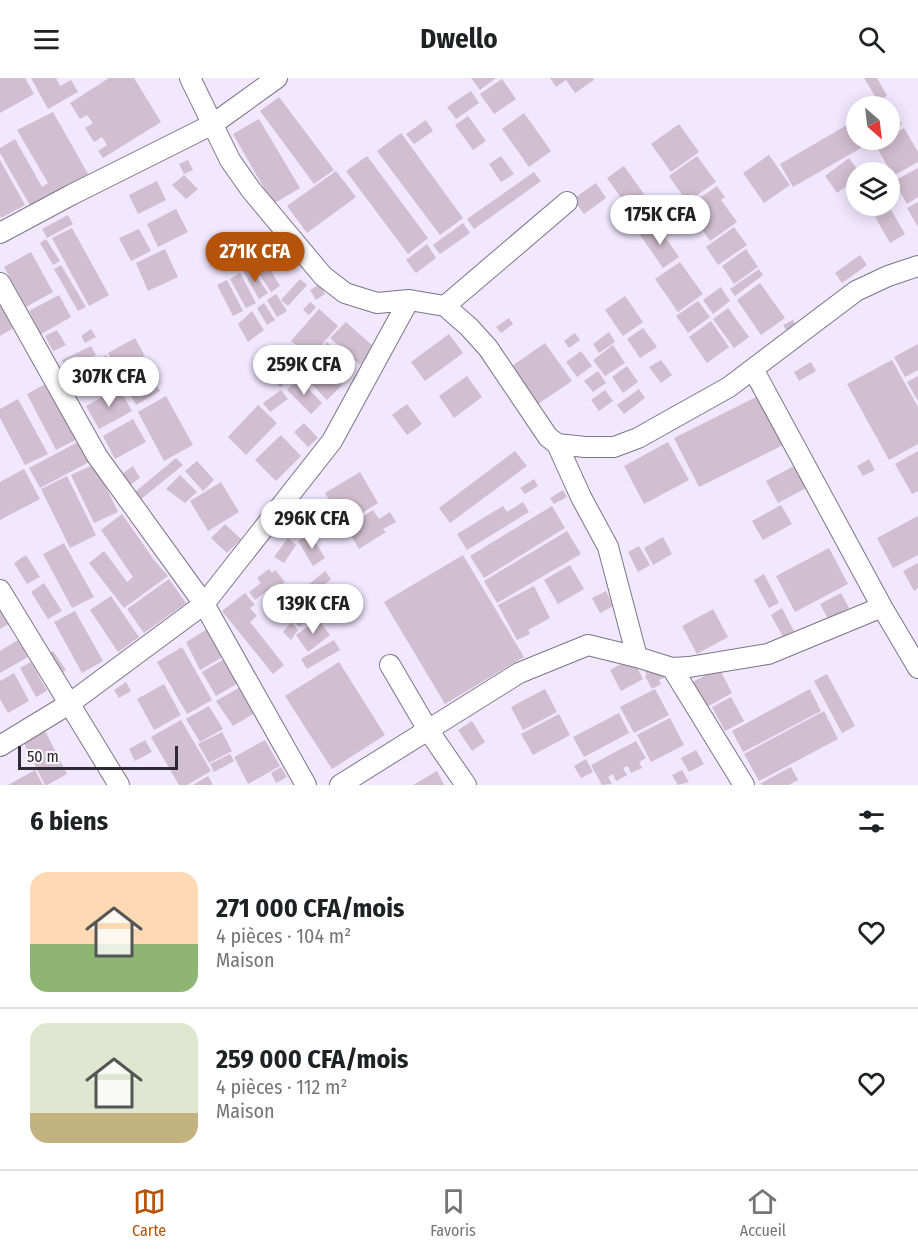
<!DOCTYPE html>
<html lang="fr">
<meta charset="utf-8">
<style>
:root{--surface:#fff;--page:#f2f2f2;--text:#202124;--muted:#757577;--line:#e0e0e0;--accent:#b45309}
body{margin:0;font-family:"Fira Sans Condensed",sans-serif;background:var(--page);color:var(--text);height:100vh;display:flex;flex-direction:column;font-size:22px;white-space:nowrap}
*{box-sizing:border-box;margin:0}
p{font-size:20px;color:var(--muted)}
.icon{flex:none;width:33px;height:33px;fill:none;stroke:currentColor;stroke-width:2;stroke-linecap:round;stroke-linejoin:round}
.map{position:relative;height:707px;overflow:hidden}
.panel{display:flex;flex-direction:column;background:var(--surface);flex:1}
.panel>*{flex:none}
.needle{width:39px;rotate:152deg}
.fabs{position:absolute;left:846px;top:18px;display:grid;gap:12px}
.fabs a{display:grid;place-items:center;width:54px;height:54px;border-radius:50%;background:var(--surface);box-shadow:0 3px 15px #0003;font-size:30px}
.scale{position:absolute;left:18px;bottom:15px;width:160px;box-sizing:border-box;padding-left:6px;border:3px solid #2e2a33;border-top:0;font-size:16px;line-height:21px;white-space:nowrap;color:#2e2a33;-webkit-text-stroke:4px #faf8fd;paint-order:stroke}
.price{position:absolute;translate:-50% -51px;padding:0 14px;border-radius:21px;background:#fff;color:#222;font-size:20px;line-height:39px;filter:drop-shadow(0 2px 3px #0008)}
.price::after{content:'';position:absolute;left:50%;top:36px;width:18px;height:14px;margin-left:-9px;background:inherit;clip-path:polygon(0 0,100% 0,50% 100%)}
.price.selected{background:var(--accent);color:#fff}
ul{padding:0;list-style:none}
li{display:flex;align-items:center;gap:18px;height:150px;padding:0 30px}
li+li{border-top:2px solid var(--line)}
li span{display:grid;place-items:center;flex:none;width:168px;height:120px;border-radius:18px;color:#555}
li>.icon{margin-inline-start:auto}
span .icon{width:72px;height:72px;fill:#fffc;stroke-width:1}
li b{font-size:26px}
h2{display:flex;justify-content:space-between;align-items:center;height:72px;padding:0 30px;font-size:26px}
header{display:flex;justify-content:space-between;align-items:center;height:78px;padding:0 30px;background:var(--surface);font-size:27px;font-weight:700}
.dock{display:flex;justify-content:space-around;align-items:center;height:84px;border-top:2px solid var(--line);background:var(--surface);font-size:16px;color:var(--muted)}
.dock a{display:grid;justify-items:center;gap:3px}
.dock .selected{color:var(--accent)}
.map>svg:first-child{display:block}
.building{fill:#d1bed0}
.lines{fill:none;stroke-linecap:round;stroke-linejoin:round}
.street-casing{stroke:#7d7488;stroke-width:22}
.street{stroke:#fff;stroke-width:20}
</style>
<header><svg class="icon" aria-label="menu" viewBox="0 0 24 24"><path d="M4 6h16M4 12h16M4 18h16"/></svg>Dwello<svg class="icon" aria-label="search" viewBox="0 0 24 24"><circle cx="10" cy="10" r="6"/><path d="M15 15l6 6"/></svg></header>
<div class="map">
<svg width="918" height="707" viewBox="0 0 918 707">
<rect width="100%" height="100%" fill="#f1e7fe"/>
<path class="building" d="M0,0H25L34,16L0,35Z
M31,0H56L60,8L71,2L78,14L48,31Z
M109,0H134L161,44L103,80L98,73L107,67L102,59L94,64L85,50L93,45L87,37L80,41L70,25Z
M471,0H496L480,12Z
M550,0H593L594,2L575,15L566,2L556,9Z
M864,0H877L887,18L878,23Z
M502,1L516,21L494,36L480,16Z
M471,13L479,25L456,41L447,29Z
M279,19L334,92L314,106L260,33Z
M890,24L902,46L890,53V28H885Z
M53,34L88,96L31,129L0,75V70L15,61L42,109L48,105L17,52Z
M524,35L551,73L529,89L502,51Z
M468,38L486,63L473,72L455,47Z
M259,41L300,110L273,126L233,56Z
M426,42L433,53L414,66L406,56Z
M854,43L856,47V62H865L868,66L793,109L780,86Z
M679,46L699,74L671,94L651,66Z
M904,50L918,74V84L893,98L875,66L883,62H890V58Z
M401,55L463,140L440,157L377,73Z
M769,77L790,107L764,125L743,95Z
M367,78L428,160L408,176L346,93Z
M501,78L514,96L501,104L489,86Z
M697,78L716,104L687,124L669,98Z
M849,80L859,94H856V101L837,115L825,98Z
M0,82L25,127L1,140L0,137Z
M188,82L193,92L184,96L179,86Z
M624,88L644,116L627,128L607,100Z
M918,90V119L907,126L894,103Z
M336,93L356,119L307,155L287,128Z
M534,94L541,103L474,151L467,141Z
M184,97L198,111L186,121L172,107Z
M157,103L166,122L138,136L129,117Z
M596,105L606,120L584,136L573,121Z
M717,108L725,119L721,122L737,144L710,163L687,129Z
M646,120L659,140L639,154L625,135Z
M918,124V149L907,130Z
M890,130L905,156L890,165L875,139Z
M176,131L188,154L158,169L147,146Z
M68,137L73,146L47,160L42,151Z
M463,145L470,155L440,176L433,167Z
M656,146L679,179L663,190L640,157Z
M734,149L747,167L718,187L706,169Z
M72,150L109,217L89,228L52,160Z
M139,151L151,173L131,183L119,160Z
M46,161L60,183L53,187L40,165Z
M427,166L436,180L416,195L406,182Z
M165,171L178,199L148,213L136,185Z
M746,171L758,189L734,206L722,188Z
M31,174L53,214L26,229L4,189Z
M860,177L867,187L842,205L835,195Z
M263,180L280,208L271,214L253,187Z
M680,184L703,216L678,234L655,201Z
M61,187L86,229L78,233L54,191Z
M250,189L268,215L259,221L243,193Z
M759,191L763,197L735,218L730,211Z
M240,195L256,225L246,230L230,201Z
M300,201L307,207L288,228L281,222Z
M227,202L243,233L233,238L217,207Z
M760,205L785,240L761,257L737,222Z
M320,206L325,216L316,222L310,212Z
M721,209L730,223L713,236L703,222Z
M276,216L287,233L277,239L267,222Z
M59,217L71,239L41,256L29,233Z
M625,218L643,244L623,258L605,232Z
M0,219L17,248L0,258Z
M698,223L710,239L688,255L676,238Z
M310,224L316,229L309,237L303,232Z
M264,225L275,242L267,247L257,230Z
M728,230L749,259L734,270L713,241Z
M319,231L338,248L311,279L291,263Z
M252,233L264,252L248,264L238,246Z
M509,240L513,246L501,255L496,249Z
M793,242L797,249L788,255L783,247Z
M711,243L729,269L707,285L689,259Z
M346,244L375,270L360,287L330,260Z
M643,250L657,269L640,280L627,261Z
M91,251L96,259L85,265L81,258Z
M57,252L66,267L53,273L45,258Z
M609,254L615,264L599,275L593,266Z
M575,255L580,262L569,270L564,263Z
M449,256L463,275L425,303L411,284Z
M135,260L145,278L118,292L108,275Z
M327,264L354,288L342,301L315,277Z
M545,265L572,303L538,326L512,288Z
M918,266V292L905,299L894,279Z
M613,267L625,285L605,298L593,282Z
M91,268L96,277L66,292L62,282Z
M294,268L307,282L280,310L269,290Z
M581,273L592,288L577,299L566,284Z
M106,277L114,292L99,301L91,286Z
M316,280L342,307L327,322L301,295Z
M661,282L672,297L661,305L649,289Z
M892,282L918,329V366L889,382L847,306Z
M811,284L816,293L799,303L794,294Z
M87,287L95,302L77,312L69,297Z
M627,288L638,304L623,315L612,299Z
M598,293L606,305L593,314L584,303Z
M149,294L160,313L136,327L125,307Z
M467,298L482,319L454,340L439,318Z
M918,298V323L907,304Z
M298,300L322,325L311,336L287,312Z
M49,304L79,360L56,372L27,316Z
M119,310L132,333L99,351L86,328Z
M639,311L645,320L624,336L617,327Z
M281,312L288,321L270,334L263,325Z
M605,312L613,323L599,333L591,322Z
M760,317L785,366L699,409L674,360Z
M166,318L193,367L164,383L138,334Z
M18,321L48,376L25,387L0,340V331Z
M407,326L422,346L407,357L392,337Z
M258,327L277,345L246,377L228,359Z
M133,341L146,364L115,381L103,358Z
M304,345L318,360L308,369L294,354Z
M281,357L301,378L276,403L255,382Z
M80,363L91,383L40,410L29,390Z
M668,364L689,402L644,426L624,388Z
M515,373L527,388L450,445L439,430Z
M918,373V413L912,416L895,386Z
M176,380L183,387L140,422L135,414Z
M869,381L875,392L863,398L857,388Z
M197,383L214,402L203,413L185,393Z
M95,386L118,434L94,445L71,397Z
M796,387L808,409L778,425L766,403Z
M133,388L140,400L127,409L122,396Z
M24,391L40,421L0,442V404Z
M360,394L378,425L344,446L325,415Z
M180,397L197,414L185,425L166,411Z
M67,398L96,457L70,470L41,411Z
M534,401L538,408L525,416L520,410Z
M221,404L239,434L208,453L190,423Z
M563,412L567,419L554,426L550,420Z
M523,424L529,434L467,472L457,456L503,428L507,434Z
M781,427L792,446L763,462L752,443Z
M552,428L565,450L484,500L470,478Z
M373,432L379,441L390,434L396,444L383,451L386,454L359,471L346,449Z
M122,436L154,482L168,498L124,530L89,485L104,473L127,504L133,499L101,452Z
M918,438V477L893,490L877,460Z
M225,446L241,461L227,475L211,460Z
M567,453L581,476L497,525L484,503Z
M310,455L325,480L313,488L298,463Z
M663,459L672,476L653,487L644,470Z
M288,460L296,467L284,485L274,479Z
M64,465L94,519L72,530L43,476Z
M639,468L650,487L638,494L628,474Z
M829,470L848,506L795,534L776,498Z
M26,477L40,499L27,506L14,485Z
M463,477L524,579L445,626L384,524Z
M918,485V510L914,513L903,493Z
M570,487L584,511L558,526L544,502Z
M269,491L272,495L275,492L285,504L281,507L289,517L278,526L267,513L255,522L249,514L261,505L257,500Z
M325,493L331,501L313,516L307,508Z
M764,496L779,525L769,530L754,502Z
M169,501L186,525L144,555L127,531Z
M44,505L62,533L48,541L31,514Z
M534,508L550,540L528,552L530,556L517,562L498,527Z
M329,509L336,516L329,523L322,516Z
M606,513L613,528L600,535L592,520Z
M245,515L255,527L250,530L257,538L250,544L284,587L273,596L222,533Z
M841,515L849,530L828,541L820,526Z
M294,517L311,539L299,549L282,526Z
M111,518L139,559L118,574L90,532Z
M321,521L328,530L320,538L312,529Z
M0,527L10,545L0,551Z
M782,530L794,553L783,559L771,537Z
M713,531L728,559L697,576L682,548Z
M75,533L103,583L82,595L54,544Z
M318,541L330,557L308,574L296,557Z
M291,544L298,552L291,562L283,554Z
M209,550L226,577L200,592L186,564Z
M18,562L28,579L0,595V573Z
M334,562L340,572L307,591L301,581Z
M182,569L212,622L187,636L157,584Z
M53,573L66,592L56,599L42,580Z
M226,580L240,604L216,618L202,594Z
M632,580L643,601L621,613L610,592Z
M31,584L47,613L36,619L20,590Z
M339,584L385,657L332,691L285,618Z
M719,590L732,615L705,630L691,605Z
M644,591H660L664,600L659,602L661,606L652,611L645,598L647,597Z
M14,595L29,623L8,635L0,621V603Z
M827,596L855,648L842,655L814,603Z
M126,604L131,613L119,620L114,612Z
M164,606L181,637L154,652L137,621Z
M244,607L260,632L233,648L216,623Z
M545,611L557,634L523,652L511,629Z
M655,611L669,637L634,655L620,629Z
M810,611L821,633L743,674L732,653Z
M731,619L744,643L725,653L712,629Z
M209,628L223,651L200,664L186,641Z
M824,633L838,661L759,703L744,676Z
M619,635L629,655L584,679L573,659Z
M559,636L570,657L533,677L521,656Z
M38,639L67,696L47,707H45L16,650Z
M670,640L684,667L651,684L637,657Z
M181,642L211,693L187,707H179L151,659Z
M472,643L485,664L472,673L458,652Z
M222,654L232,673L209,685L198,666Z
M145,662L152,674L135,683L129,671Z
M265,662L280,688L248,706L234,679Z
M636,663L646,680L639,684L642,690L631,695L628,688L623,690L627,697L616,703L613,696L608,699L612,706L602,707L591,687Z
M696,672L704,686L689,694L681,680Z
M230,676L234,683L214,694L210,686Z
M586,681L593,694L581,700L574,688Z
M281,689L287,699L276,705L271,695Z
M791,689L798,702L789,707H762L761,705Z
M35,692L43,707H8Z
M682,692L689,704L678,707L672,697Z
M437,693L444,707H413Z
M208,698L213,707H193Z"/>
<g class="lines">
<g class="street-casing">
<path id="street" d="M190,0L230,82L251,112L323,198L345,215L377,225L409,222L445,228L469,249L488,270L548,359L557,366L585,369H614L638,360L729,309L856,213L888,198L918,188
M0,155L71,117L213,46L277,0
M0,205L97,378L204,526L306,707
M445,228L567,124
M753,291L882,529L918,590
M557,366L581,419L608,469L637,579
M0,512L119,707
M390,587L428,652L466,707
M672,590L744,707
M0,668L69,626L204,526L332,363L409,222
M340,707L519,595L588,567L637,579L672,590L689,589L768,576L882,529"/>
</g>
<use href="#street" class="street"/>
</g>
</svg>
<div class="fabs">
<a><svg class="needle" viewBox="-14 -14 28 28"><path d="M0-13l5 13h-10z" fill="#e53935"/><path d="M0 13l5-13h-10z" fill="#757577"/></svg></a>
<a><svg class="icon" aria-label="layers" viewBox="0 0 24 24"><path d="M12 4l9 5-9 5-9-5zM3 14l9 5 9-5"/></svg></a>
</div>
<div class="scale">50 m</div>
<b class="price" style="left:660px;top:168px">175K CFA</b>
<b class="price selected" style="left:255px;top:205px">271K CFA</b>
<b class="price" style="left:304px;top:318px">259K CFA</b>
<b class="price" style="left:109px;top:330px">307K CFA</b>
<b class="price" style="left:312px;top:472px">296K CFA</b>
<b class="price" style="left:313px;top:557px">139K CFA</b>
</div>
<section class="panel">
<h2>6 biens<svg class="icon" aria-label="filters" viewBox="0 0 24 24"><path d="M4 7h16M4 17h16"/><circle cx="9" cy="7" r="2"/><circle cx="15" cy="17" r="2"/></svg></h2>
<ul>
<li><span style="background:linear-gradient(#ffd9b3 60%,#8fb573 0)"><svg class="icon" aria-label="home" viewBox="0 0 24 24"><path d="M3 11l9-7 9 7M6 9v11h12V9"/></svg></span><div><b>271 000 CFA/mois</b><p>4 pièces · 104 m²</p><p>Maison</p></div><svg class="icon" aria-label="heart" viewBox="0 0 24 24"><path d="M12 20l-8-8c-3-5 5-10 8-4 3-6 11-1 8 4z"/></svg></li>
<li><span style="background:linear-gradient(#dfe7d0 75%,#c2b280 0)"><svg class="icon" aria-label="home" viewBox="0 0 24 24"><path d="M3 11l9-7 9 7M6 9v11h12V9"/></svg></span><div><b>259 000 CFA/mois</b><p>4 pièces · 112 m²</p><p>Maison</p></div><svg class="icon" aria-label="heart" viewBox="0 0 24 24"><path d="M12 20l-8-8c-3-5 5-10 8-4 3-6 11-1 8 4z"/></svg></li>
</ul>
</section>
<nav class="dock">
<a class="selected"><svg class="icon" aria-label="map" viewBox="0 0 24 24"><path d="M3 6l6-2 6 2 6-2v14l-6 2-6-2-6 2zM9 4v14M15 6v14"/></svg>Carte</a>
<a><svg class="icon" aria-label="saved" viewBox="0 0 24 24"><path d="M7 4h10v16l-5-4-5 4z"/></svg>Favoris</a>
<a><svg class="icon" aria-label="home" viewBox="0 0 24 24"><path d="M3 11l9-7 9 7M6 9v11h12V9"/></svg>Accueil</a>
</nav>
